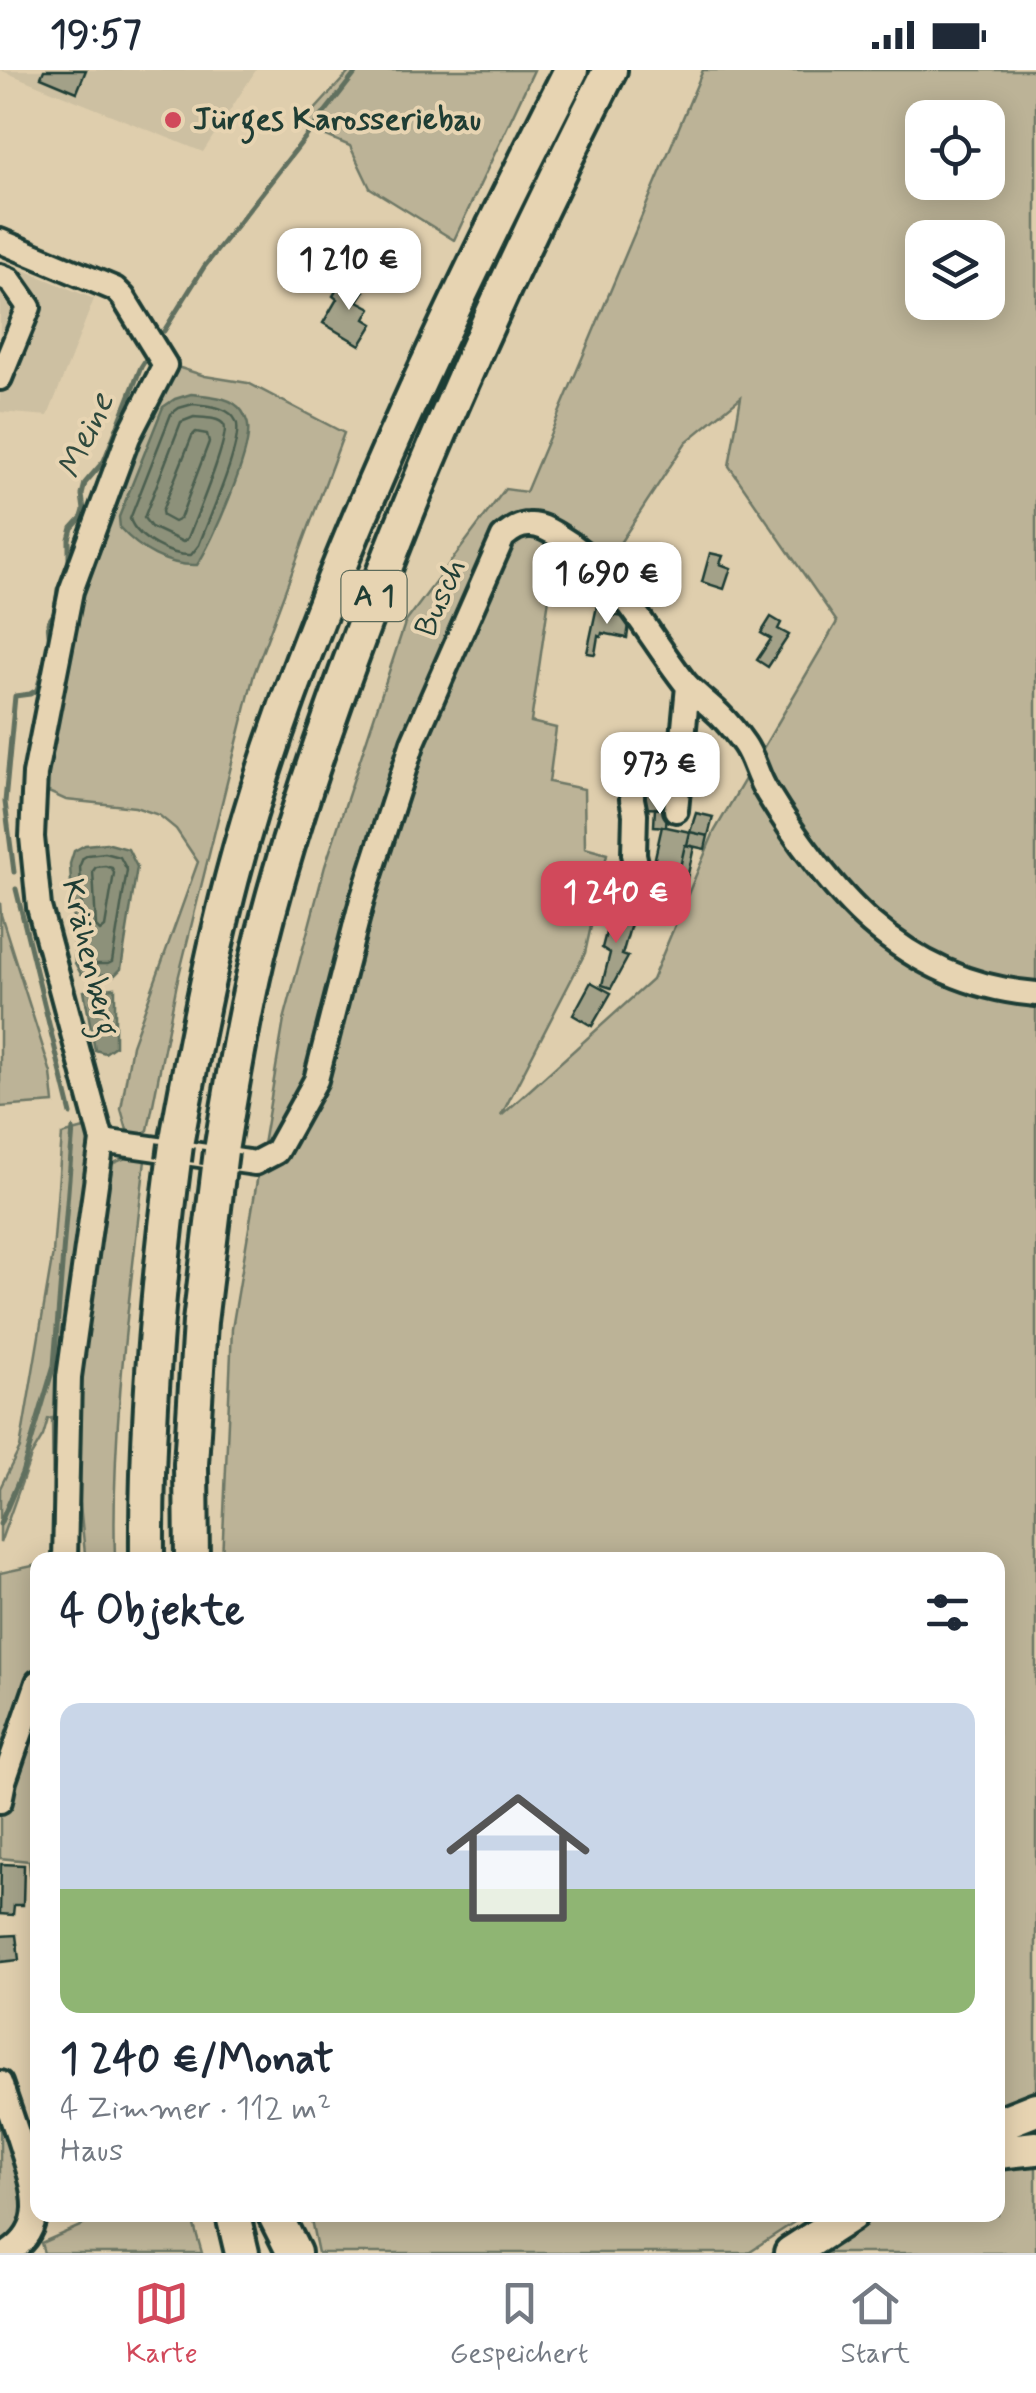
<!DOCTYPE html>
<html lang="de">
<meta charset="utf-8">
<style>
:root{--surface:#fff;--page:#f2f2f3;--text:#1f2937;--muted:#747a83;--line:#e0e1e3;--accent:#d1495b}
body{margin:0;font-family:Mynerve,sans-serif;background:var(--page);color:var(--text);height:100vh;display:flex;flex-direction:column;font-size:38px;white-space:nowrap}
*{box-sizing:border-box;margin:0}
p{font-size:32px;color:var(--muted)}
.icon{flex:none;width:55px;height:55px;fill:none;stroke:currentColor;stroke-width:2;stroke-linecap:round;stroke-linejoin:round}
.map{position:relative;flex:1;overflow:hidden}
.sheet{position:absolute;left:30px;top:1482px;width:975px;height:670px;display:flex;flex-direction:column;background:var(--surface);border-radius:20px;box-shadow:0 5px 25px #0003}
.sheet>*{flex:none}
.controls{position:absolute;left:905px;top:30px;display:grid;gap:20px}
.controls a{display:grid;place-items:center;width:100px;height:100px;border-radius:20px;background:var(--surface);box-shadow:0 5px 25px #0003;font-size:50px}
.price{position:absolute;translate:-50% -85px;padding:0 22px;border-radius:20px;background:#fff;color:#222;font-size:32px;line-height:65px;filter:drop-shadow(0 2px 5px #0008)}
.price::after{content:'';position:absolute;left:50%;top:60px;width:30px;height:22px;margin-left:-15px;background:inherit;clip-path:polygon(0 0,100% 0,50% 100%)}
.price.selected{background:var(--accent);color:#fff}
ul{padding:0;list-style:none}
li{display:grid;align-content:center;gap:20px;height:530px;padding:0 30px}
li+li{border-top:2px solid var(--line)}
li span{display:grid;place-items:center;height:310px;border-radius:20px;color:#555}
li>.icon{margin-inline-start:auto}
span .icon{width:180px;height:180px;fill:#fffc;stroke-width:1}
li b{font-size:42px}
h2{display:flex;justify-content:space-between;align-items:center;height:120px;padding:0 30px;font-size:42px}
.status{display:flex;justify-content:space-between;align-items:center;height:70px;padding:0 50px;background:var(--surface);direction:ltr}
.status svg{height:28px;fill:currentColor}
.dock{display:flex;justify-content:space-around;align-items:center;height:140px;border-top:2px solid var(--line);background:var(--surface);font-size:28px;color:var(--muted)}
.dock a{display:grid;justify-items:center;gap:5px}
.dock .selected{color:var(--accent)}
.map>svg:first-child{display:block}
.built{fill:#cdc0a2}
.green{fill:#bcb397;stroke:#6e7866;stroke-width:2.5;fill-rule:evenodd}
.water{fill:#8d917a;stroke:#616f5e;stroke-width:2.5}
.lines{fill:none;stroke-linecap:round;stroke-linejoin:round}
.shore{stroke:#4b5f50;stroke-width:2.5}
.stream{stroke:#616f5e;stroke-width:5}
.building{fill:#a3a188;stroke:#1f3d34;stroke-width:2.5}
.minor-casing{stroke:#1f3d34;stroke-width:30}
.highway-casing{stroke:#1f3d34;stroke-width:40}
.minor{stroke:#e7d4b2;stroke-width:22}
.highway{stroke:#e7d4b2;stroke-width:32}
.highway-bridge-casing{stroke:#1f3d34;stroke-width:40;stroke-linecap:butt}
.highway-bridge{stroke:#e7d4b2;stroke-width:32}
.poi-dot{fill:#d1495b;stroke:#e7d4b2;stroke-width:4}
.labels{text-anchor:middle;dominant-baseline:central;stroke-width:8;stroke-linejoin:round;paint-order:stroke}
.shield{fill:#e7d4b2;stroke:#5b6a5a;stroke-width:2.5}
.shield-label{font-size:30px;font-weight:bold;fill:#1f3d34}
.poi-label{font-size:32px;font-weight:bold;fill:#1f3d34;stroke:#e7d4b2;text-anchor:start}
.street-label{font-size:32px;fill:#1f3d34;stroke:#e7d4b2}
.water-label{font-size:35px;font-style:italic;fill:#304a3e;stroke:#e7d4b2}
</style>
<div class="status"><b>19:57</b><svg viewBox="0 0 49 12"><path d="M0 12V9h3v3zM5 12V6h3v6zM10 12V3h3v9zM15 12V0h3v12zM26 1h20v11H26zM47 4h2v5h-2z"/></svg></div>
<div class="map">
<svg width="1036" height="2183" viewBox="0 0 1036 2183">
<rect width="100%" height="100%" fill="#dfcead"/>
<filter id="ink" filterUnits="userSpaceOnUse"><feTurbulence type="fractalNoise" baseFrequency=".01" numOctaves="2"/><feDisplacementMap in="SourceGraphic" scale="20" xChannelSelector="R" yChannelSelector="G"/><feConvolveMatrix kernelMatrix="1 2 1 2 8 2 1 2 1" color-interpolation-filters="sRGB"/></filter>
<g filter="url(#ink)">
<path class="built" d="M0,0H256L203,82Z
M0,190L94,229L48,346L0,342Z"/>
<path class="green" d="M351,0H534L454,170L370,118L350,76L301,55Z
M703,0H1036V2028L998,2042V1490H222L232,1259L284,950L325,796L405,553L505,419L526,422ZM922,48H988V112H922ZM922,168H988V232H922ZM741,327L729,396L837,552L714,762L652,910L501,1046L585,883L607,784L585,778L584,719L549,712L556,658L531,652L554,494L574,477L601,502L686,372Z
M174,296L205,306L248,313L344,363L254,604L177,913L148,1060L139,1067L127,1060L121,1039L132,975L198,792L176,759L159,745L135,737L66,730L42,719L81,520L161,312Z
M0,832L1,845L51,1003L54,1033L0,1037Z
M88,1058V1104L130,1086L145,1090C130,1223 111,1356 115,1490H61L85,1484L80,1434L53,1432L52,1348L48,1349L43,1366L31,1386L0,1473V1418L20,1378L53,1183L62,1065Z
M37,1495V1895L29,1791L0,1788V1503Z
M0,2038C15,2080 52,2148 0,2178Z
M1036,2091V2183H823L822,2180L875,2145H998V2094Z
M105,2145H191L202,2183H44L41,2173Z
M310,2145H805L747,2183H318Z"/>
<path class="water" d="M191,324C209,326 231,326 242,341C244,344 248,352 248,356C252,381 212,474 197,495C167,496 140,480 120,458L119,447L163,337L175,329Z
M106,773L128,779L137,797L121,899L115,905L81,904L75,893L70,794L74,781L85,775Z
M115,918V976L105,983L95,980L84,921Z"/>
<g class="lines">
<path class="shore" d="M193,334C207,336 229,336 236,351C245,369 207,453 199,475L191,485C171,486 137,469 130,449L171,344L179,338Z
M194,347C202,348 219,347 224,355C231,365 194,452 188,468L183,472L151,457L144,448L181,352Z
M196,362L207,364L209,372L180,449L174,452L163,446L162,441L192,366Z
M105,783L120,787L127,800L112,892L108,894H89L84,888L80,795L83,788L88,785Z
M105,796L112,798L114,803L105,857L100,861L96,857L93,801L96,797Z"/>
<path class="stream" d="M164,261L204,197L358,0
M69,497V469L72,458L82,447L84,440L82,425L85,413L104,391L141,297L148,286
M14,802L5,732L15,626L30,624L37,620L50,573L48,553L55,542L58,519L64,512
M16,819L71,1044
M0,1454L22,1403L54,1295L73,1059
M0,2057L2,2061"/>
</g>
<path class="building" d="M44,0H86L77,22L41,7Z
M343,209L364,222L358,231L371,238L365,249L373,254L360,275L323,253L337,229L333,226Z
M710,483L723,486L720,494L731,498L724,519L702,512Z
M597,536L606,538L605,544L630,548L627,568L602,563L601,567L598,566L595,584L587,583Z
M771,547L781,553L778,559L789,565L768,597L757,590L771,569L761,563Z
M656,696H678L667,739L645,738L646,710H656Z
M655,738L667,739L666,757L654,756Z
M696,743L713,747L708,766L690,762Z
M662,756L690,762L687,775H685L676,815L650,810Z
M690,762L708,766L705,779L687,775Z
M685,775L694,777L685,817L676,815Z
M612,840L633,847L622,885L628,887L611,918L602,915L610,883L602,878Z
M591,912L611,923L592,956L573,945Z
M1,1794L24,1795L23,1835H14L13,1845L0,1844Z
M16,1865L19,1890L0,1892V1866Z"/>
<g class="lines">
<g class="minor-casing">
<path id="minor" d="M0,171L115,219L123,227L165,295L128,367L71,521L35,704L32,767L39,837L102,1071L69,1307L65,1490
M0,206L10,210L29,237L0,308
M676,740L688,616
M613,835L630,832L637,798L634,784L635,744L632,729V703L638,692L647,683L684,676
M102,1071L255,1093L276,1082L316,1010L362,830L413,672L503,467C511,461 518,455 529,455C539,454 549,460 557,465C617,500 645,562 686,614C696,625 709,634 720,645C728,653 737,664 744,674C754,688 757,707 767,722C793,765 834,821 871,853C918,894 973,919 1036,924
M0,1731L4,1711L38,1612
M0,2013C8,2036 16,2059 23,2082C35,2120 48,2158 8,2183"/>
</g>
<g class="highway-casing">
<path id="highway" d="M176,1075C192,985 209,896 232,808C255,720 285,634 318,550C391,362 480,180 571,0
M221,1081C233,1008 245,936 263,865C289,762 324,661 361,562C432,369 517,183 610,0
M147,1490C146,1356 157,1223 174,1090
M192,1490L191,1394L200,1252L219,1097
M998,2054L1036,2039
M998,2082L1036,2078
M233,2145L242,2183
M275,2145L294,2183
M791,2183L850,2145"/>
</g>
<use href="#minor" class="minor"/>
<use href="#highway" class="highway"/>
<g class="highway-bridge-casing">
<path id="highway-bridge" d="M174,1090L176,1075
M219,1097L221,1081"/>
</g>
<use href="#highway-bridge" class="highway-bridge"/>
</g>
</g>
<circle class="poi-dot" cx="173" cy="50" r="10"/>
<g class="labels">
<rect class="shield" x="341.5" y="501" width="65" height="50" rx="8"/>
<g class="shield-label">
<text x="374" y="526">A 1</text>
</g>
<g class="poi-label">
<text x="193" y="50">Jürges Karosseriebau</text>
</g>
<g class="street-label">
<text transform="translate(441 528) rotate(-66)">Busch</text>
<text transform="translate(89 888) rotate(77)">Krähenberg</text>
</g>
<g class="water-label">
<text transform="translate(86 366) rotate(-66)">Meine</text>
</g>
</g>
</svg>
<div class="controls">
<a><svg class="icon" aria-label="locate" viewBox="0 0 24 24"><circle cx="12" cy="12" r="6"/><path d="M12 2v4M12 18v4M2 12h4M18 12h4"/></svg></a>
<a><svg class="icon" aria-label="layers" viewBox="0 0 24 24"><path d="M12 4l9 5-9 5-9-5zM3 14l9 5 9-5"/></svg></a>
</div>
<b class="price" style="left:349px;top:243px">1 210 €</b>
<b class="price" style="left:607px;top:557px">1 690 €</b>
<b class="price" style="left:660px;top:747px">973 €</b>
<b class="price selected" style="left:616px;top:876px">1 240 €</b>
<section class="sheet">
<h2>4 Objekte<svg class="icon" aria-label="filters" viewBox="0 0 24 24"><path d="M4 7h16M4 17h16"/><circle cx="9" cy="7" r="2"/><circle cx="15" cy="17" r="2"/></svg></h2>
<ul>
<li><span style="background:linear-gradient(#c9d6e8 60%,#8fb573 0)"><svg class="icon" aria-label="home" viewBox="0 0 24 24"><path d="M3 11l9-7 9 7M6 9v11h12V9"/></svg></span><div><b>1 240 €/Monat</b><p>4 Zimmer · 112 m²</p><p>Haus</p></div></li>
</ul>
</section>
</div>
<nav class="dock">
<a class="selected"><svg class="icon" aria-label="map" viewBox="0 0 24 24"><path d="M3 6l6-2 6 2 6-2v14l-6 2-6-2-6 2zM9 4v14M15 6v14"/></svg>Karte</a>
<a><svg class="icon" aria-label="saved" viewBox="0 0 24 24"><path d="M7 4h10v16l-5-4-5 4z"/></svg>Gespeichert</a>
<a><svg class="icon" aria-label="home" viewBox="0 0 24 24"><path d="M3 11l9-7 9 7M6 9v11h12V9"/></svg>Start</a>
</nav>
